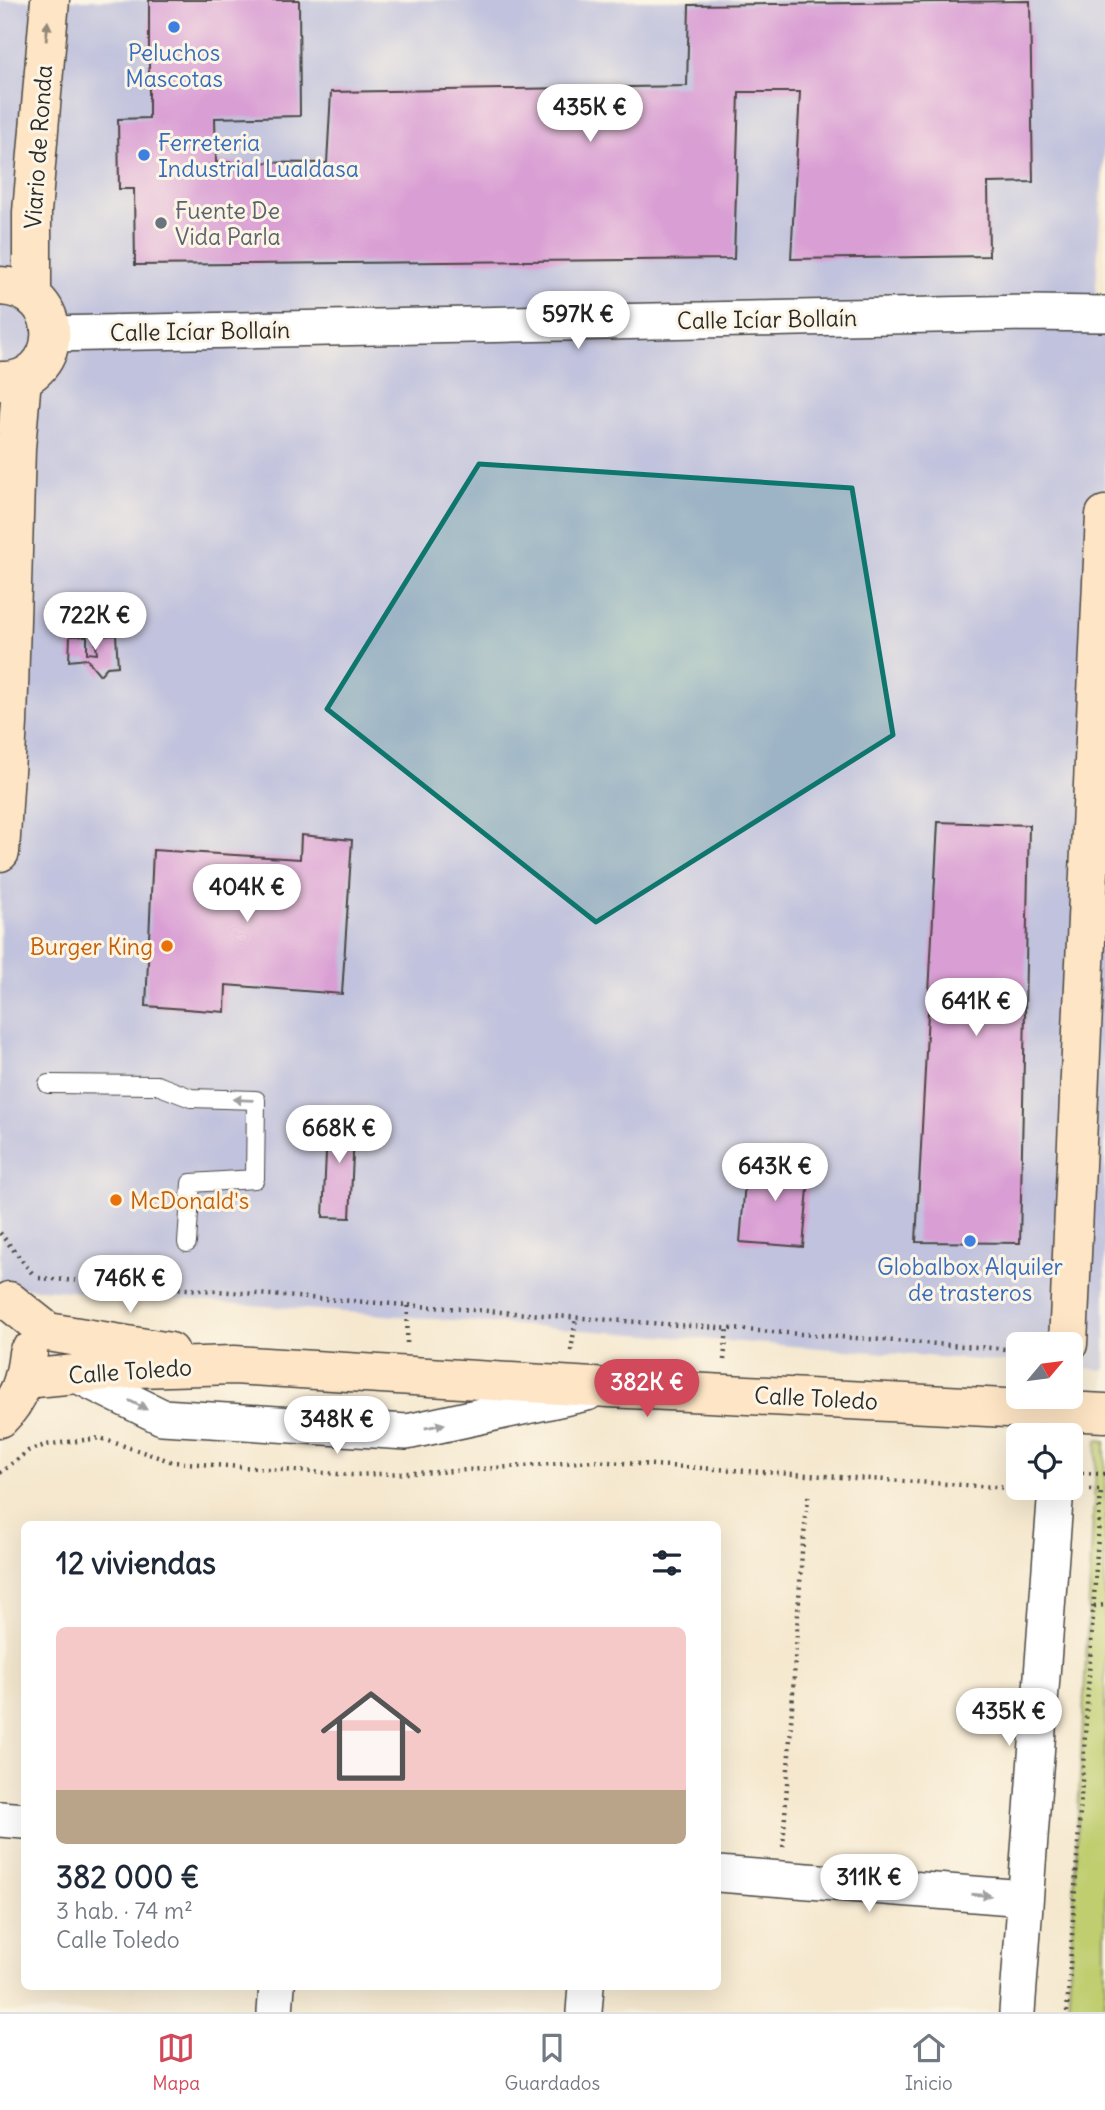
<!DOCTYPE html>
<html lang="es">
<meta charset="utf-8">
<style>
:root{--surface:#fff;--page:#f6f6f7;--text:#1f2937;--muted:#747a83;--line:#e0e1e3;--accent:#d1495b}
body{margin:0;font-family:Delius,sans-serif;background:var(--page);color:var(--text);height:100vh;display:flex;flex-direction:column;font-size:26px;white-space:nowrap}
*{box-sizing:border-box;margin:0}
p{font-size:23px;color:var(--muted)}
.icon{flex:none;width:38px;height:38px;fill:none;stroke:currentColor;stroke-width:2;stroke-linecap:round;stroke-linejoin:round}
.map{position:relative;flex:1;overflow:hidden}
.details{position:absolute;left:21px;top:1521px;width:700px;height:469px;display:flex;flex-direction:column;background:var(--surface);border-radius:10px;box-shadow:0 7px 28px #0002}
.details>*{flex:none}
.needle{width:46px;rotate:61deg}
.tools{position:absolute;left:1006px;top:1332px;display:grid;gap:14px}
.tools a{display:grid;place-items:center;width:77px;height:77px;border-radius:10px;background:var(--surface);box-shadow:0 7px 28px #0002;font-size:35px}
.price{position:absolute;translate:-50% -60px;padding:0 16px;border-radius:24px;background:#fff;color:#222;font-size:23px;line-height:46px;filter:drop-shadow(0 2px 4px #0008)}
.price::after{content:'';position:absolute;left:50%;top:42px;width:21px;height:16px;margin-left:-10px;background:inherit;clip-path:polygon(0 0,100% 0,50% 100%)}
.price.active{background:var(--accent);color:#fff}
ul{padding:0;list-style:none}
li{display:grid;align-content:center;gap:14px;height:371px;padding:0 35px}
li+li{border-top:2px solid var(--line)}
li span{display:grid;place-items:center;height:217px;border-radius:10px;color:#555}
li>.icon{margin-inline-start:auto}
span .icon{width:126px;height:126px;fill:#fffc;stroke-width:1}
li b{font-size:30px}
h2{display:flex;justify-content:space-between;align-items:center;height:84px;padding:0 35px;font-size:30px}
.menu{display:flex;justify-content:space-around;align-items:center;height:98px;border-top:2px solid var(--line);background:var(--surface);font-size:19px;color:var(--muted)}
.menu a{display:grid;justify-items:center;gap:4px}
.menu .active{color:var(--accent)}
.map>svg:first-child{display:block}
.industrial{fill:#c1c2dd}
.green{fill:#c0ce70;stroke:#767c4e;stroke-width:2}
.building{fill:#d99ed4}
.lines{fill:none;stroke-linecap:round;stroke-linejoin:round}
.lane-casing{stroke:#494744;stroke-width:20}
.street-casing{stroke:#494744;stroke-width:38}
.secondary-casing{stroke:#494744;stroke-width:41}
.path{stroke:#494744;stroke-width:4.5;stroke-dasharray:2 5;stroke-linecap:butt}
.lane{stroke:#fff;stroke-width:18}
.street{stroke:#fff;stroke-width:35}
.secondary{stroke:#fee5c5;stroke-width:38}
.oneway{fill:#948878}
.oneway2{fill:#a0a0a0}
.marked{fill:#0f766e;fill-opacity:0.2;stroke:#0f766e;stroke-width:5;stroke-linejoin:round}
.shop-dot{fill:#3f7fe0;stroke:#fcf5e5;stroke-width:2.5}
.worship-dot{fill:#6b7280;stroke:#fcf5e5;stroke-width:2.5}
.food-dot{fill:#e8710a;stroke:#fcf5e5;stroke-width:2.5}
.labels{text-anchor:middle;dominant-baseline:central;stroke-width:6;stroke-linejoin:round;paint-order:stroke}
.shop-label{font-size:23px;fill:#366cbe;stroke:#fcf5e5}
.street-label{font-size:23px;fill:#2b2b2b;stroke:#fcf5e5}
.worship-label{font-size:23px;fill:#5b616d;stroke:#fcf5e5;text-anchor:start}
.food-label{font-size:23px;fill:#c56008;stroke:#fcf5e5;text-anchor:end}
</style>
<div class="map">
<svg width="1105" height="2012" viewBox="0 0 1105 2012">
<rect width="100%" height="100%" fill="#fcf5e5"/>
<filter id="ink" filterUnits="userSpaceOnUse"><feTurbulence type="fractalNoise" baseFrequency=".0143" numOctaves="2"/><feDisplacementMap in="SourceGraphic" scale="14" xChannelSelector="R" yChannelSelector="G"/><feConvolveMatrix kernelMatrix="1 2 1 2 8 2 1 2 1" color-interpolation-filters="sRGB"/></filter>
<filter id="wash" filterUnits="userSpaceOnUse"><feTurbulence type="fractalNoise" baseFrequency=".00686" numOctaves="4" result="noise"/><feDisplacementMap in="SourceGraphic" scale="28" xChannelSelector="R" yChannelSelector="G"/><feGaussianBlur stdDeviation="1.57" result="paint"/><feColorMatrix in="noise" values="0 0 0 0 0 0 0 0 0 0 0 0 0 0 0 0 0 1.4 0 .05"/><feComposite in="paint" operator="in"/></filter>
<g filter="url(#wash)">
<rect width="100%" height="100%" fill="#f5e8cf"/>
<path class="industrial" d="M0,0H1105V125L1094,324L1105,323V1370L1071,1367V1344H1018V1363L0,1286Z"/>
<path class="green" d="M1097,1440L1105,1441V2012H1068Z"/>
<g id="blocks">
<path class="building" d="M149,0H299L300,116L215,118L216,162L327,163L331,92L687,86L689,5L1030,1L1033,182L988,183L989,256L791,259L800,92H739L734,259L135,265L134,189H119L118,119L149,118Z
M116,635L118,666L107,667L100,675L87,659L69,661L70,636H87V653L97,654L95,636Z
M938,822L1029,825L1020,1243L916,1242Z
M301,835L352,840L342,994L226,985L225,1012L146,1006L153,850L300,859Z
M328,1111L355,1113L350,1218L323,1217Z
M747,1159L810,1165L803,1247L740,1242Z"/>
</g>
</g>
<g filter="url(#ink)">
<use href="#blocks" fill-opacity="0" stroke="#494744" stroke-width="2"/>
<g class="lines">
<g class="lane-casing">
<path id="lane" d="M48,1084L157,1085L191,1098L256,1100L255,1179L191,1183L187,1243"/>
</g>
<g class="street-casing">
<path id="street" d="M51,334L1028,313L1105,314
M77,1375L162,1417L407,1432L587,1393
M0,1819L24,1821
M718,1874L1025,1898
M275,2012L277,1986
M584,2012L586,1986
M1017,2012L1056,1488"/>
</g>
<g class="secondary-casing">
<path id="secondary" d="M0,286C71,289 63,385 0,381
M32,295V212L50,0
M0,852L8,723L16,448L22,378
M9,1301L48,1332L170,1352
M1068,1344L1105,515
M25,1379L137,1368L234,1365L609,1388L1105,1413
M0,1418C20,1398 25,1380 28,1353"/>
</g>
<path class="path" d="M0,1233L32,1273
M39,1278L1018,1350
M407,1343L408,1305
M571,1351L576,1318
M724,1360L727,1329
M0,1473L28,1451L45,1445L100,1438L173,1462L352,1475L439,1472L592,1461L1025,1489
M1082,1473L1105,1474
M1094,1606L1105,1605
M783,1847L802,1552L809,1491
M1067,2012L1101,1490H1089"/>
<use href="#lane" class="lane"/>
<use href="#street" class="street"/>
<use href="#secondary" class="secondary"/>
</g>
<defs><path id="oneway-solid" d="M-6-.8H1V-3.2L6.5 0L1 3.2V.8H-6Z" transform="scale(1.75)"/></defs>
<use class="oneway" href="#oneway-solid" transform="translate(47 31) rotate(-85)"/>
<g class="oneway2">
<use href="#oneway-solid" transform="translate(243 1100) rotate(-178)"/>
<use href="#oneway-solid" transform="translate(138 1405) rotate(27)"/>
<use href="#oneway-solid" transform="translate(435 1426) rotate(-12)"/>
<use href="#oneway-solid" transform="translate(981 1895) rotate(4)"/>
</g>
</g>
<path class="marked" d="M479,464L852,488L893,735L596,922L327,709Z"/>
<g class="shop-dot">
<circle cx="174" cy="27" r="7"/>
<circle cx="144" cy="155" r="7"/>
<circle cx="970" cy="1241" r="7"/>
</g>
<circle class="worship-dot" cx="161" cy="223" r="7"/>
<g class="food-dot">
<circle cx="167" cy="946" r="7"/>
<circle cx="116" cy="1200" r="7"/>
</g>
<g class="labels">
<g class="shop-label">
<text x="174" y="52">Peluchos<tspan x="174" dy="26">Mascotas</tspan></text>
<text x="158" y="142" text-anchor="start">Ferreteria<tspan x="158" dy="26">Industrial Lualdasa</tspan></text>
<text x="970" y="1266">Globalbox Alquiler<tspan x="970" dy="26">de trasteros</tspan></text>
</g>
<g class="street-label">
<text transform="translate(38 147) rotate(-86)">Viario de Ronda</text>
<text transform="translate(767 319) rotate(-1)">Calle Icíar Bollaín</text>
<text transform="translate(200 331) rotate(-1)">Calle Icíar Bollaín</text>
<text transform="translate(130 1371) rotate(-4)">Calle Toledo</text>
<text transform="translate(816 1398) rotate(3)">Calle Toledo</text>
</g>
<g class="worship-label">
<text x="175" y="210">Fuente De<tspan x="175" dy="26">Vida Parla</tspan></text>
</g>
<g class="food-label">
<text x="153" y="946">Burger King</text>
<text x="130" y="1200" text-anchor="start">McDonald's</text>
</g>
</g>
</svg>
<div class="tools">
<a><svg class="needle" viewBox="-14 -14 28 28"><path d="M0-13l5 13h-10z" fill="#e53935"/><path d="M0 13l5-13h-10z" fill="#747a83"/></svg></a>
<a><svg class="icon" aria-label="locate" viewBox="0 0 24 24"><circle cx="12" cy="12" r="6"/><path d="M12 2v4M12 18v4M2 12h4M18 12h4"/></svg></a>
</div>
<b class="price" style="left:590px;top:144px">435K €</b>
<b class="price" style="left:578px;top:351px">597K €</b>
<b class="price" style="left:95px;top:652px">722K €</b>
<b class="price" style="left:247px;top:924px">404K €</b>
<b class="price" style="left:976px;top:1038px">641K €</b>
<b class="price" style="left:339px;top:1165px">668K €</b>
<b class="price" style="left:775px;top:1203px">643K €</b>
<b class="price" style="left:130px;top:1315px">746K €</b>
<b class="price active" style="left:647px;top:1419px">382K €</b>
<b class="price" style="left:337px;top:1456px">348K €</b>
<b class="price" style="left:1009px;top:1748px">435K €</b>
<b class="price" style="left:869px;top:1914px">311K €</b>
<section class="details">
<h2>12 viviendas<svg class="icon" aria-label="filters" viewBox="0 0 24 24"><path d="M4 7h16M4 17h16"/><circle cx="9" cy="7" r="2"/><circle cx="15" cy="17" r="2"/></svg></h2>
<ul>
<li><span style="background:linear-gradient(#f6c9c9 75%,#b9a48a 0)"><svg class="icon" aria-label="home" viewBox="0 0 24 24"><path d="M3 11l9-7 9 7M6 9v11h12V9"/></svg></span><div><b>382 000 €</b><p>3 hab. · 74 m²</p><p>Calle Toledo</p></div></li>
</ul>
</section>
</div>
<nav class="menu">
<a class="active"><svg class="icon" aria-label="map" viewBox="0 0 24 24"><path d="M3 6l6-2 6 2 6-2v14l-6 2-6-2-6 2zM9 4v14M15 6v14"/></svg>Mapa</a>
<a><svg class="icon" aria-label="saved" viewBox="0 0 24 24"><path d="M7 4h10v16l-5-4-5 4z"/></svg>Guardados</a>
<a><svg class="icon" aria-label="home" viewBox="0 0 24 24"><path d="M3 11l9-7 9 7M6 9v11h12V9"/></svg>Inicio</a>
</nav>
